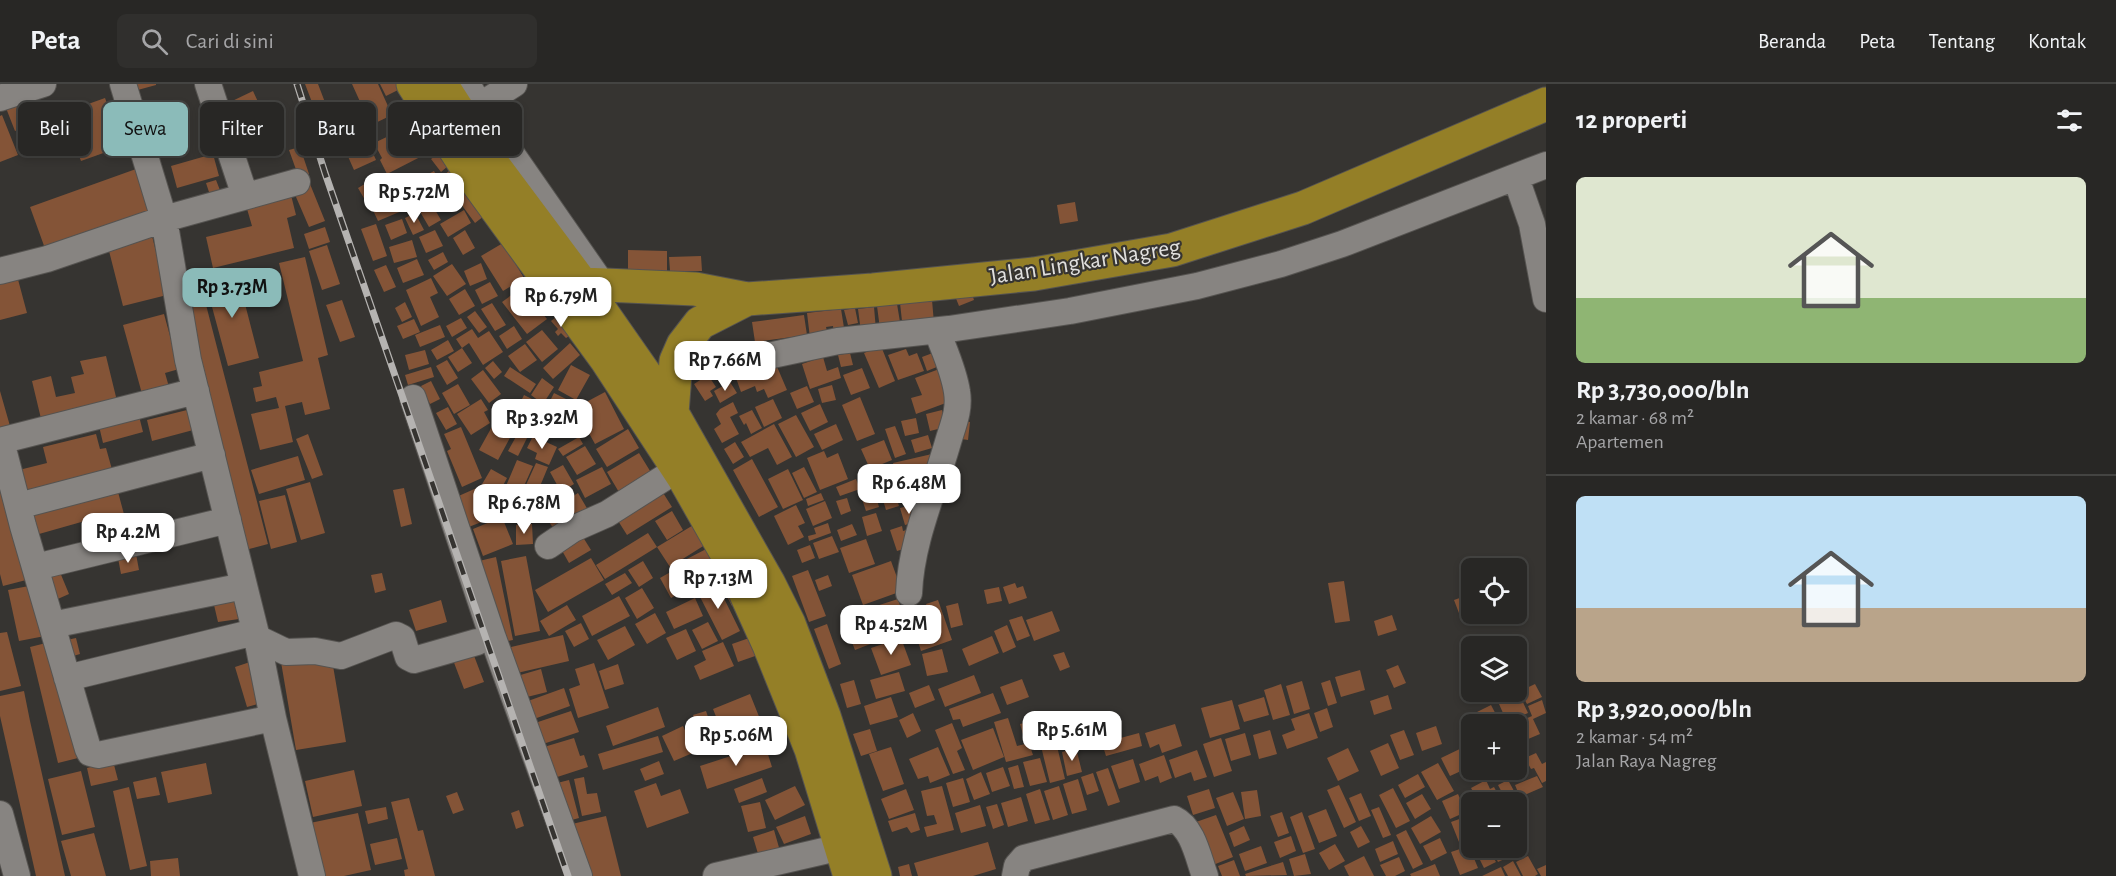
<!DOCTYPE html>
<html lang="id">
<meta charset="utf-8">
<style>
:root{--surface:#282725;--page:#302f2d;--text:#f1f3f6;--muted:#a5a5a7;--line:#444442;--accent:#8bbbb9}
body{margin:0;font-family:"Alegreya Sans",sans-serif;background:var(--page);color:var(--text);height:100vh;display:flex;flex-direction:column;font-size:22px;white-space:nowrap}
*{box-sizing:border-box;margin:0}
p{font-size:20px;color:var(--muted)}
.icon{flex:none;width:33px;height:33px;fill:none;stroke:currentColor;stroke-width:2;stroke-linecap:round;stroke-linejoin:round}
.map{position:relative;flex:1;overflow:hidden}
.sheet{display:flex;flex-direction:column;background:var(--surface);width:570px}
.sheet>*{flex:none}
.guide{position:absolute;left:18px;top:18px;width:570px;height:54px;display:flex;gap:12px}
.controls{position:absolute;left:1461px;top:474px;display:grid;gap:12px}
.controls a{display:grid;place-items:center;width:66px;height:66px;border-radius:9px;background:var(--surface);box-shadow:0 3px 9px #0003,0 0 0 2px var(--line);font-size:30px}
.price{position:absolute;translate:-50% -51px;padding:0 14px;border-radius:12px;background:#fff;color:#222;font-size:20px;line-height:39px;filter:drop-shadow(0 2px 3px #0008)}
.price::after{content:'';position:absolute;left:50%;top:36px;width:18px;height:14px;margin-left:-9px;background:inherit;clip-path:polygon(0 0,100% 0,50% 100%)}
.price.active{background:var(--accent);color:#111}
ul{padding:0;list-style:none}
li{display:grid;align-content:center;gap:12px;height:318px;padding:0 30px}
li+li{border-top:2px solid var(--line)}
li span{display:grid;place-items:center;height:186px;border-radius:9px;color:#555}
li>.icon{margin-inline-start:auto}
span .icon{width:108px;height:108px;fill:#fffc;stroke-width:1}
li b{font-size:26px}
h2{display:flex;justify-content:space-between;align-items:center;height:72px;padding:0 30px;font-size:26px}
.tag{padding:0 21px;border-radius:9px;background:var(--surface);box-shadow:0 3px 9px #0003,0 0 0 2px var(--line);font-size:21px;line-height:54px}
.tag.active{background:var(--accent);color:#111}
header{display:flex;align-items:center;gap:36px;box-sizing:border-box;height:84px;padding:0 30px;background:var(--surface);border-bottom:2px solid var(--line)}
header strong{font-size:28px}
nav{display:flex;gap:33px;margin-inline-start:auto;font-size:21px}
.search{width:420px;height:54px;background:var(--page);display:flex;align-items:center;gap:15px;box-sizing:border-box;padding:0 21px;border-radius:9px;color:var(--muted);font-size:22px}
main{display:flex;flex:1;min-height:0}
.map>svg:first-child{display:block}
.building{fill:#845437}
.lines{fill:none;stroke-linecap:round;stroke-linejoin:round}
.minor-casing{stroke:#555350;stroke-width:28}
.highway-casing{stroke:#555350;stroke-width:35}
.minor{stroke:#878481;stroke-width:26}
.highway{stroke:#947f27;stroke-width:33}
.rail-casing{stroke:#b5b3b1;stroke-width:7}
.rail{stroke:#363431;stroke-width:4.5;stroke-dasharray:14;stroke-linecap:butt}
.labels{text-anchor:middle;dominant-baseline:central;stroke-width:4.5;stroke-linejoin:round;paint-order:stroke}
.street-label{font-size:24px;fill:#e1e0de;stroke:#363431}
</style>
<header>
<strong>Peta</strong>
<div class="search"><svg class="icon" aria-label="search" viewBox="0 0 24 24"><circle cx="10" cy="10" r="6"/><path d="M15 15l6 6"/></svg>Cari di sini</div>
<nav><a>Beranda</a><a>Peta</a><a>Tentang</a><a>Kontak</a></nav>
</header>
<main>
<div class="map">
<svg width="1546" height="792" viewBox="0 0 1546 792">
<rect width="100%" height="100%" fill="#363431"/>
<path class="building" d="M132,0H156V1L134,7Z
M305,0H318L331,34L320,39Z
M352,0H378L392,31L344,54L336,34L362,22Z
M380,0H400L402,4L386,12Z
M253,7L260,22L235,33L228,19Z
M37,11L46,35L15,47L6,24Z
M105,14L123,62L81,77L63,29Z
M2,31L18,71L0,78V32Z
M415,31L425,50L417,54L407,35Z
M336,49L342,62L329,67L324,54Z
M364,49L376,76L354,86L342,59Z
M393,50L400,65L419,56L426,70L387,90L380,76L382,74L374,59Z
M300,63L309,90L299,94L289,66Z
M213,70L219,92L177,104L171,82Z
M438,70L448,82L441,88L431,75Z
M136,85L153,131L47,170L30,123Z
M450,86L462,102L455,108L442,93Z
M434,87L443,104L407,123L398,106Z
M383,89L390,101L365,116L358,104Z
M216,96L223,114L212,117L206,99Z
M310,100L325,137L309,143L293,106Z
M464,106L484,132L475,139L455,112Z
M290,107L296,131L287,134L294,164L213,184L206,153L252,142L245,118Z
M397,111L404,126L378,137L371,122Z
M1075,118L1078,137L1060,140L1057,121Z
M431,119L441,136L429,143L419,126Z
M464,126L471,139L448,153L440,140Z
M415,129L424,146L413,151L405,134Z
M402,135L407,149L391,156L385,141Z
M376,140L387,172L373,177L361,145Z
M325,143L330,158L309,165L304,150Z
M435,146L443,162L426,169L419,153Z
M465,146L475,164L463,171L453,154Z
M152,152L167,211L123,222L108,163Z
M412,156L417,173L394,179L389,163Z
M503,159L524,194L503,207L481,172Z
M327,161L340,200L322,206L309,167Z
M628,166L667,167V190L628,188Z
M443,168L448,178L434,186L428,176Z
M701,172L702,187H670L669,173Z
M305,173L328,271L318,274L330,325L305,331L302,318L285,322L293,358L260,366L251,330L279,324L276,313L256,318L253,304L262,302L259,288L303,277L279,179Z
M417,175L424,191L403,199L397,184Z
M481,179L487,195L470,202L464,187Z
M452,180L466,200L447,212L433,192Z
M386,181L396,203L384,208L374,186Z
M16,188L27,229L0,236V192Z
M237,189L259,274L228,282L205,197Z
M431,194L438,209L430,213L439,233L421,242L406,206Z
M490,198L498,212L482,220L475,206Z
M465,205L475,222L459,231L449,215Z
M517,207L529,223L534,219L547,235L527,250L502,218Z
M972,210L974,216L959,222L955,212Z
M342,216L355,253L340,258L326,221Z
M932,216L934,239L902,237L900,219Z
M205,217L268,460L245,466L182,222Z
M405,218L412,233L402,238L395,224Z
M492,219L506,241L495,247L481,225Z
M897,220L901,244L880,245L877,222Z
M874,223L876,246L861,248L858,225Z
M855,224L858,239L848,241L844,226Z
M841,225L845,250L834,251L833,242L826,243L828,251L810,254L807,229Z
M475,227L487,243L479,249L467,233Z
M164,230L179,285L165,289L171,310L144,317L123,241Z
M804,231L807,251L755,258L752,238Z
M556,233L571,251L566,254L561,249L558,252L555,248L558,245L551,237Z
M461,234L467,244L452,253L446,242Z
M414,235L420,248L403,255L397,242Z
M440,241L445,253L420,263L415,251Z
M514,242L522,255L507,265L499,252Z
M472,245L478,254L489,247L503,268L483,281L469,259L462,264L456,255Z
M542,246L558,265L542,278L526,258Z
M448,256L454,267L437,276L431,266Z
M570,259L580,271L553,295L543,284Z
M525,260L537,276L520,288L508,272Z
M881,262L895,297L879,304L864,269Z
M462,264L472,279L458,288L448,273Z
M906,265L909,272L917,269L924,287L898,296L888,271Z
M425,266L429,280L409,286L405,271Z
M938,267L944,280L927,287L922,273Z
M850,269L853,281L841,283L838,271Z
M106,272L117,317L43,343L32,297L51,292L56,313L75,309L71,293L84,290L80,277Z
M823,273L827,287L838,283L841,294L810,305L802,280Z
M447,276L458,294L447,301L436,282Z
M493,277L502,288L494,295L485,284Z
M775,278L787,306L768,314L764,305L757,308L755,302L741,308L736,294Z
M571,281L590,291L576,316L558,306Z
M431,283L434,293L408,301L405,291Z
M510,283L536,300L530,309L504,292Z
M862,284L870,304L851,311L843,291Z
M942,284L954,316L916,330L911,314L922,311L915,294Z
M483,286L501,310L489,319L471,295Z
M708,291L716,303L710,307L713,312L705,317L694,300Z
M542,294L554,303L543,320L531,311Z
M431,297L440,315L430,320L421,302Z
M730,298L737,309L720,319L714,307Z
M458,300L470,321L454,330L442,309Z
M832,301L836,316L822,319L818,305Z
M807,302L814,318L797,325L790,309Z
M0,307L12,349L0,352Z
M605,308L624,345L595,360L575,324Z
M554,309L574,319L565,337L545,327Z
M524,311L538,318L532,330L518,323Z
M860,313L875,350L857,357L842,321Z
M481,315L488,326L484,328L490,339L471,351L457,330Z
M773,315L782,334L764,343L755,323Z
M501,317L519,326L511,343L493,334Z
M733,318L738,329L730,333L739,350L722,359L714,345L721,340L716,330L720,325Z
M820,320L828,338L810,347L801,329Z
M448,323L457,340L446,346L436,329Z
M191,325L197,345L152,357L147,336Z
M752,326L762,344L751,350L746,339L744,341L739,332Z
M942,326L946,343L930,347L926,330Z
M524,329L536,334L528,351L516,346Z
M796,331L814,363L796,373L778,340Z
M139,332L143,348L103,359L99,342Z
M916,334L919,349L905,352L901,337Z
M957,336L970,338L968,356L955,354Z
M494,339L512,350L498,376L479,366Z
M774,340L792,373L777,381L768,364L750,373L741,358Z
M836,340L843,356L822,366L814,350Z
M895,342L906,370L895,374L885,345Z
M461,343L482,394L462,403L447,367L451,365L444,350Z
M628,345L639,364L607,383L596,365Z
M518,349L527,354L518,372L508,367Z
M96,350L100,365L106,364L113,389L22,413L15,387L47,379L43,363Z
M308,350L323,391L312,395L296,355Z
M928,351L932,364L915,369L911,356Z
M533,352L557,363L549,381L535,375L537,369L527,364Z
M579,353L583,360L563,372L558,365Z
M884,356L892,376L870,385L861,365Z
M735,358L744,373L733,380L724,365Z
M585,362L596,380L577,391L566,373Z
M824,367L827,374L838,369L848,395L820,406L807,374Z
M639,369L655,395L623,415L607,388Z
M932,370L935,384L897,393L893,379Z
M298,372L305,396L259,410L251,386Z
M752,375L778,423L759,433L733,386Z
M517,376L533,382L515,422L500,416Z
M536,379L548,383L538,407L526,401Z
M563,381L574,400L561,408L550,388Z
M890,381L899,409L882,414L879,404L872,406L867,389Z
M602,383L611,400L585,414L576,396Z
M804,383L817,408L804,414L792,389Z
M491,385L507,394L498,411L481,402Z
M788,385L803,416L783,425L768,395Z
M0,390L30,495L3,502L0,490Z
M856,395L860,405L840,412L836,403Z
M926,396L929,408L907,414L904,402Z
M948,397L960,402L953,417L941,412Z
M310,398L325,449L301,456L286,405Z
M479,403L492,434L466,444L454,414Z
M404,404L412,440L401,443L393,406Z
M528,404L544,411L535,431L519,424Z
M660,404L672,423L627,451L615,432Z
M118,408L128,445L112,450L106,431L32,452L27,432Z
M875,408L879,423L866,427L861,412Z
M578,409L588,426L555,447L544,430Z
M821,409L824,416L808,422L806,415Z
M285,411L297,458L271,465L259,417Z
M896,412L899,422L886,426L883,416Z
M847,414L851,427L841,431L836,417Z
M825,417L832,434L813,442L806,425Z
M796,421L805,439L798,442L804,453L788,461L774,432Z
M912,421L915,430L920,437L905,441L900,424Z
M672,427L683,446L667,456L655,437Z
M876,429L882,447L867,452L862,433Z
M502,433L513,460L483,472L473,445Z
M828,439L831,449L809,457L808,452L816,450L814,444Z
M532,440L533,460L516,461V441Z
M695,440L708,459L670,483L657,463Z
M852,440L857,451L841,457L837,446Z
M902,442L903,447L910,445V463L897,467L890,446Z
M648,449L657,463L605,495L596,481Z
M581,450L591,466L569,479L560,463Z
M832,452L839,468L819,475L813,459Z
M866,455L875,480L849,489L840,464Z
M810,461L815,474L802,479L797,466Z
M712,462L725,487L695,502L683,477Z
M136,470L139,486L121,490L118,474Z
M526,472L540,547L515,552L501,477Z
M496,473L513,556L497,559L479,477Z
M591,474L604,496L548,528L535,506Z
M643,477L653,494L639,503L628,486Z
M891,477L902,507L863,521L852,491Z
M57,481L69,510L51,518L39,489Z
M681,482L692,502L671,514L660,494Z
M808,486L826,532L809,538L792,492Z
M382,489L386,506L375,509L371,491Z
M625,489L632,499L612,511L605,500Z
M727,491L741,517L732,522L718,496Z
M828,491L832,502L819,507L815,496Z
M715,496L740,547L722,556L696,505Z
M1344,497L1350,537L1335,539L1328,499Z
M1015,499L1017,504L1023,502L1027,514L1009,520L1003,503Z
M34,501L45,552L19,557L8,506Z
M999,503L1002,517L987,520L984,506Z
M642,504L654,524L637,535L625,514Z
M1471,510L1472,530H1481L1462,537L1454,516Z
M619,512L630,532L592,552L582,532Z
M695,514L703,532L674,545L666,528Z
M898,515L908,548L881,557L870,524Z
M441,516L447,538L416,547L409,526Z
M938,516L952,556L921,567L914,545L933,539L926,520Z
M236,517L239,535L218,538L214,521Z
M958,519L963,541L951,544L946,522Z
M567,521L576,536L549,552L540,537Z
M1052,527L1060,547L1034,557L1026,536Z
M655,529L666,549L647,560L635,540Z
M1392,531L1397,546L1378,552L1374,537Z
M1022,532L1030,552L1017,557L1009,536Z
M708,538L718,557L702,565L692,546Z
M581,539L589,555L574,563L565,547Z
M871,539L878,557L855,566L848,548Z
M827,540L841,580L829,585L814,545Z
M1007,541L1016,563L1003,569L994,547Z
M625,542L635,561L608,576L597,556Z
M686,545L696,567L677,576L666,554Z
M7,548L21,602L0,607V549Z
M563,551L569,577L517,589L511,563Z
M992,552L999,569L969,582L962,565Z
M752,553L758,571L738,578L732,560Z
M76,554L80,570L66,574L62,557Z
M901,554L911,581L881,591L871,564Z
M54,557L82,673L58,679L30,563Z
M723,558L734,582L700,596L694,582L706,576L702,567Z
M942,565L948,588L927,592L922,570Z
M1064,568L1070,583L1060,587L1053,571Z
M473,569L484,598L464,605L453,576Z
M331,570L346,658L296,666L281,578Z
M253,577L265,618L247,623L235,583Z
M594,579L609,624L578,634L569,605L580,601L575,585Z
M618,580L624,600L605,606L599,587Z
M1398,581L1406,599L1394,604L1386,586Z
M541,585L547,608L523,614L517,592Z
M1360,586L1365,606L1341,613L1335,593Z
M899,588L905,607L876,615L870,596Z
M974,591L981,609L945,623L938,605Z
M1022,595L1029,613L1007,621L1000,603Z
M854,596L861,620L847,624L840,600Z
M1330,596L1337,619L1328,622L1321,599Z
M1302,597L1310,625L1294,630L1286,602Z
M1281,600L1290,631L1273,636L1264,606Z
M1535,600L1542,613L1527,620L1520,607Z
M929,601L935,616L915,624L909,609Z
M564,604L570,622L534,635L528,617Z
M24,607L30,637L65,792H36L0,632V612Z
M993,609L1001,629L963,643L960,635L953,636L949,625Z
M750,610L764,645L727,660L713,625Z
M1388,611L1392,625L1374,631L1370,617Z
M1520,612L1528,629L1507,638L1499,620Z
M891,613L898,633L870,641L864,622Z
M1264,613L1269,631L1244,638L1238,621Z
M1232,616L1240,645L1210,654L1201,624Z
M1542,616L1546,629L1533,635L1540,650L1516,660V639L1532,632L1528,622Z
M1491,621L1501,640H1483L1477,628Z
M658,623L665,643L613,662L606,642Z
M1327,624L1333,643L1320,648L1314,629Z
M571,627L579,648L537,662L529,641Z
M706,627L718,662L706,666L693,631Z
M913,629L921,647L907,654L899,636Z
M1309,629L1318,654L1287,665L1282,651L1295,646L1291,635Z
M1054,632L1058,649L1054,650L1065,695L1050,699L1039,654L1025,657L1020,640Z
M1008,634L1017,662L1029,659L1033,671L1006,678L994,638Z
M952,639L962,664L957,667L965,686L953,690L935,646Z
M1175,640L1182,662L1162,669L1159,660L1150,664L1145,649Z
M683,642L695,668L674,677L662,652Z
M1436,642L1442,660L1422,667L1416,649Z
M993,644L1004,673L973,686L961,656Z
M870,645L877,667L861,672L853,650Z
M1270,646L1277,670L1259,675L1253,651Z
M1404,646L1414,671L1400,676L1390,651Z
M1139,649L1142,662L1106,672L1102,659Z
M1245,649L1251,671L1231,677L1225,655Z
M658,652L663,668L603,686L598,670Z
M574,654L580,672L584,671L588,683L545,697L544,663Z
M1221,654L1232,687L1214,693L1203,660Z
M1388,659L1399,684L1381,692L1370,667Z
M765,661L772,683L707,705L700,682Z
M1466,662L1472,673V682L1450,692L1441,674Z
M891,663L904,700L883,707L869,670Z
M938,663L950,691L930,699L928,692L918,695L909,675Z
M1076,664L1082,688L1067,692L1062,668Z
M1348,664L1359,687L1338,697L1327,674Z
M1197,666L1207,693L1194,697L1191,688L1175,694L1169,676Z
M1536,669L1542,680L1546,678V697L1542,699L1534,684L1531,685L1525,674Z
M1164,671L1172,694L1160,699L1158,692L1145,697L1139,680Z
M1040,674L1047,698L1030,702L1023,678Z
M1133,675L1140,698L1119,705L1111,682Z
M113,677L118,696L91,702L87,684Z
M659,677L664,690L645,697L640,685Z
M206,679L212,710L168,719L161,688Z
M1438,679L1454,707L1437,716L1421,688Z
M1018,681L1024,703L1014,705L1008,684Z
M1003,683L1010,702L992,708L986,689Z
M1108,684L1120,718L1108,722L1096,688Z
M354,686L362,722L313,733L305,697Z
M81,687L95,743L62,751L48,695Z
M981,688L990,710L974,716L966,695Z
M1093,689L1099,707L1087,711L1081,693Z
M1418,690L1425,703L1405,714L1398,701Z
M1537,692L1543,703L1520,713L1515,701Z
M156,693L160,711L137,715L133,698Z
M584,693L587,710L597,709L601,728L582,732L574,695Z
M762,694L767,708L739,719L734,705Z
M963,694L970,718L953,723L946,699Z
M1078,695L1087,726L1072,730L1063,700Z
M569,696L579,734L568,737L557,699Z
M1486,696L1490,705L1494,703L1502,718H1479L1471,704Z
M1508,696L1519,716L1513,718H1507L1498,701Z
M656,699L661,712L680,705L689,729L647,744L634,707Z
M1339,701L1356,738L1344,744L1327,706Z
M795,702L805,721L775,736L765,716Z
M942,702L954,746L927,753L924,743L937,740L934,731L927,732L921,707Z
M1059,702L1068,731L1053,736L1044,707Z
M129,703L147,782L130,786L113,707Z
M1393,704L1410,737L1396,744L1379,711Z
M906,705L914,726L889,735L881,715Z
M1040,705L1050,736L1035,740L1026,710Z
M1209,705L1215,724L1193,731L1187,712Z
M1257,706L1261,732L1245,735L1241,708Z
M457,708L464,726L453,730L446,712Z
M1233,708L1244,735L1227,742L1216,714Z
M1361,709L1371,732L1359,737L1349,714Z
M1422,710L1431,725L1415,735L1406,719Z
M1458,710L1466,728L1450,735L1442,717Z
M1021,713L1028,737L1008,743L1001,719Z
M409,714L418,747L423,746L435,792H405L404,786L408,785L391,718Z
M760,718L766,744L748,748L741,722Z
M997,720L1004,741L993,745L986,723Z
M980,721L986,742L961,749L955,729Z
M386,723L388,735L368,740L365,727Z
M1379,723L1391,751L1383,754L1371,726Z
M1326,725L1337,752L1319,759L1308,732Z
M519,726L524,742L516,745L511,729Z
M1282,728L1289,749L1278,753L1270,732Z
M1302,728L1315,765L1303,769L1290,733Z
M358,729L371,786L344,792H322L310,739Z
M915,729L920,746L911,749L907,743L892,748L888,737Z
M1216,731L1233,773L1213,781L1196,738Z
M606,732L621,792H585L572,740Z
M805,732L811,750L784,760L776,743Z
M1431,732L1441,748L1420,760L1411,744Z
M1465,733L1472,748V758L1461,763L1451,738Z
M1244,742L1250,756L1234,763L1229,749Z
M1361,742L1370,758L1358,764L1350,748Z
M774,746L780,767L759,773L753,753Z
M1406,746L1423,780L1413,785L1396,751Z
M94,749L106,792H71L61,757Z
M1291,752L1296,767L1280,774L1274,758Z
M397,754L402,775L375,781L370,760Z
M1440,754L1447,769L1431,777L1423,762Z
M1393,757L1398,770L1380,778L1375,765Z
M988,758L996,785L973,792H918L914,779Z
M1335,760L1345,777L1329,786L1319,769Z
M1261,762L1267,779L1245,787L1239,770Z
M1469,762L1478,784L1460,791L1451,768Z
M1474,764H1488L1496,778L1484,784Z
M1491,764H1512L1515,770L1498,778Z
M1305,770L1311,790L1294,792L1289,775Z
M1364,772L1374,792H1349L1344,782Z
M1528,772L1538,790L1535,792H1523L1516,778Z
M1399,773L1405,787L1395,792H1386L1380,781Z
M178,774L180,792H151L150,777Z
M1234,776L1240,792H1222L1218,782Z
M1513,777L1521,792H1508L1503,783Z
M1283,778L1287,791L1246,792L1245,790Z
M909,780L912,792H900L898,783Z
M1435,780L1440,792H1411L1410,790Z
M1546,781V792H1541L1537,785Z
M1501,783L1505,792H1482Z"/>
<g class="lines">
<g class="minor-casing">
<path id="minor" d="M123,0L164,135L188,276L257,554L273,634L312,792
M208,0L245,112
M467,0L490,39L602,200
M0,14L43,0
M479,22L514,0
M1516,94L1532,140L1546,215
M0,187L47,175L164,135L297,98
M676,277L711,282L740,278L838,257L949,245L1070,227L1197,202L1281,180L1342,160L1546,81
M413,314L493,554L579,792
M0,357L196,307
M1,357L23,442L88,665L90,669L98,671L273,634
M18,422L212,371
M548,462L573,445L607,430L678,385
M36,483L228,436
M909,509C911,457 934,407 948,358C953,341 960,326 957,308C954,287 944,266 937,247
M52,541L244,502
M257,554L286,568L315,567L341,572L396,551L402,554L408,573L414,576L477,558
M67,594L255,548
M0,730L17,792
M716,792L841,763
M1015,792L1017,782L1024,774L1174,735C1193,744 1198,773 1205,792"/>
</g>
<g class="highway-casing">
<path id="highway" d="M413,0L471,90L606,275L684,394L731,477L769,561L811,665L850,792
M441,0L491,78L582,200L672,329L769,500L789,540L824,632L875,792
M582,200L695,205L747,215
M672,329L676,277L683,261L700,239L747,215L873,206L1034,190L1172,166L1303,124L1546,20"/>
</g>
<use href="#minor" class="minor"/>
<use href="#highway" class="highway"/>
<g class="rail-casing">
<path id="rail" d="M297,0L325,89L568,792"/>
</g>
<use href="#rail" class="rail"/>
</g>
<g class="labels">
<g class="street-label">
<text transform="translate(1085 178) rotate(-9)">Jalan Lingkar Nagreg</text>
</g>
</g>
</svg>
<div class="controls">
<a><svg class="icon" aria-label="locate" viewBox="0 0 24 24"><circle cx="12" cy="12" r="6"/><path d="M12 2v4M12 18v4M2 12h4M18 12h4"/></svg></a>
<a><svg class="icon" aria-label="layers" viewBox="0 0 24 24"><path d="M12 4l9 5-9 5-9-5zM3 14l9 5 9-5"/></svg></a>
<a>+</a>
<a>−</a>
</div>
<b class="price" style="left:414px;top:140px">Rp 5.72M</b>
<b class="price active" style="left:232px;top:235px">Rp 3.73M</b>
<b class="price" style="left:561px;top:244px">Rp 6.79M</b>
<b class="price" style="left:725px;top:308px">Rp 7.66M</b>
<b class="price" style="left:542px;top:366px">Rp 3.92M</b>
<b class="price" style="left:909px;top:431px">Rp 6.48M</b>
<b class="price" style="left:524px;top:451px">Rp 6.78M</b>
<b class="price" style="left:128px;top:480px">Rp 4.2M</b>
<b class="price" style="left:718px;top:526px">Rp 7.13M</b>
<b class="price" style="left:891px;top:572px">Rp 4.52M</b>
<b class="price" style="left:1072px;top:678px">Rp 5.61M</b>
<b class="price" style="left:736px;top:683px">Rp 5.06M</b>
<div class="guide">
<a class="tag">Beli</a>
<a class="tag active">Sewa</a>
<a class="tag">Filter</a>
<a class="tag">Baru</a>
<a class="tag">Apartemen</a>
</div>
</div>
<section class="sheet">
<h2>12 properti<svg class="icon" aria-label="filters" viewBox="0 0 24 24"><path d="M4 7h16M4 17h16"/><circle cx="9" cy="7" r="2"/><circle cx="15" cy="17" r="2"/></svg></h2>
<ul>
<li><span style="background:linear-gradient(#dfe7d0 65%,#8fb573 0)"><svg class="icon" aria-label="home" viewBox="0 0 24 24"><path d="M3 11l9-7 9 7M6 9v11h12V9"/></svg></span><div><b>Rp 3,730,000/bln</b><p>2 kamar · 68 m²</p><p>Apartemen</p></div></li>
<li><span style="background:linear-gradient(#bfe0f5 60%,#b9a48a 0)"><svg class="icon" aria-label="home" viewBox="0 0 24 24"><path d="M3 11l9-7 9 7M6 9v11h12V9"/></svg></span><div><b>Rp 3,920,000/bln</b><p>2 kamar · 54 m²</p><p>Jalan Raya Nagreg</p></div></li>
</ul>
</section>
</main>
